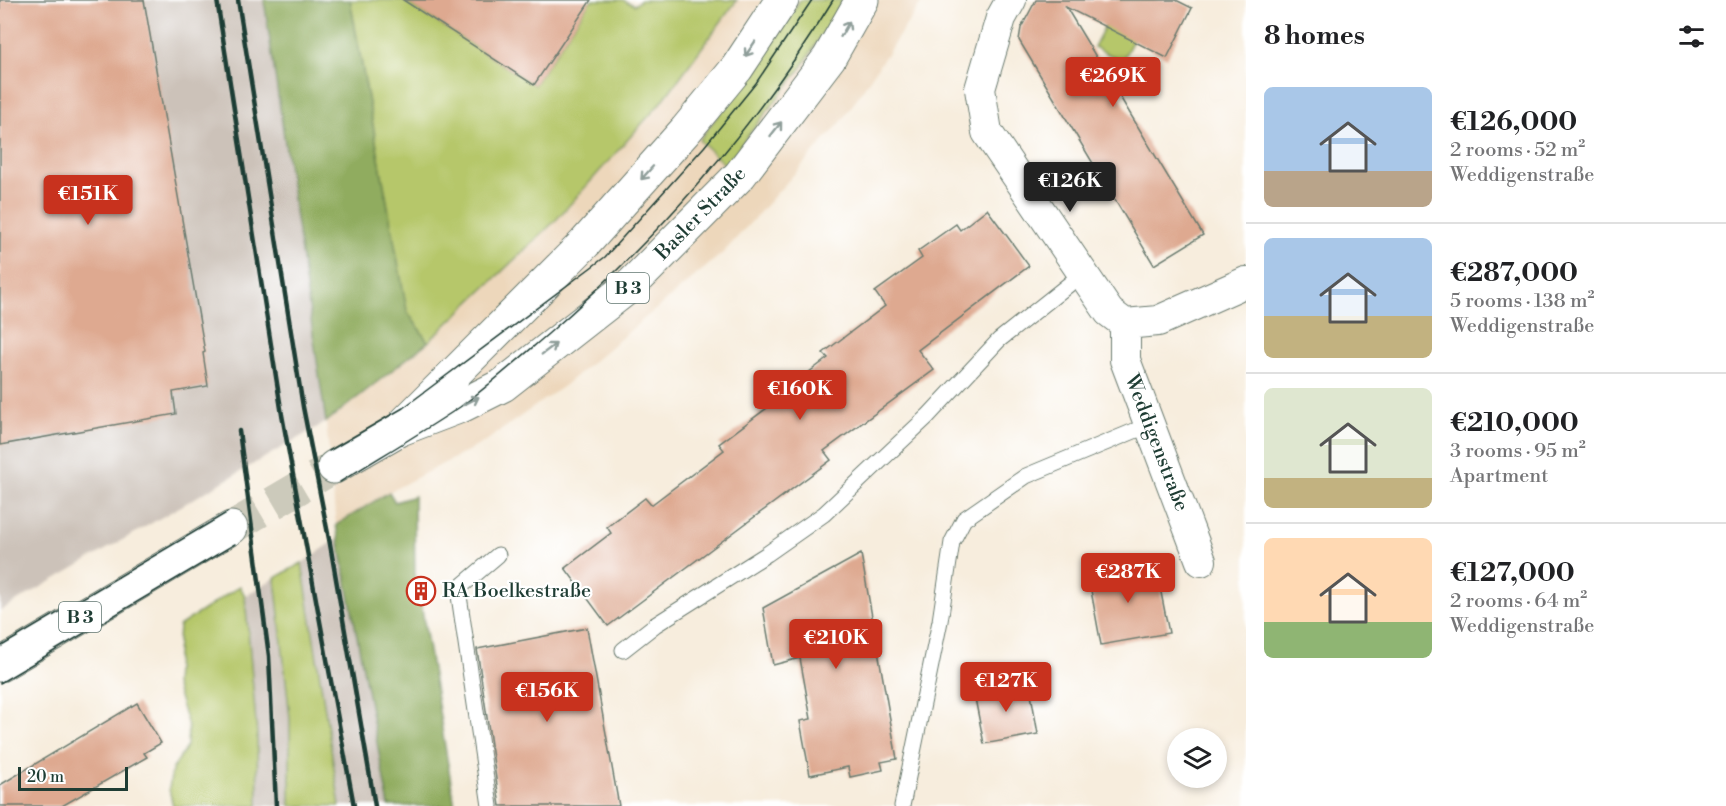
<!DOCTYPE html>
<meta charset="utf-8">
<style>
:root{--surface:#fff;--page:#f6f6f6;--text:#202124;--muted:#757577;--line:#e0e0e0;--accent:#c8321e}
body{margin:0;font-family:"Libre Bodoni",serif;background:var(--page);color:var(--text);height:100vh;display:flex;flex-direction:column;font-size:22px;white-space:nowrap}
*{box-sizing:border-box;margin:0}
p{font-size:20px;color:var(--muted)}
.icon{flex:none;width:33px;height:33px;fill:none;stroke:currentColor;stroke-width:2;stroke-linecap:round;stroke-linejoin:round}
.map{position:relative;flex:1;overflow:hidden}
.side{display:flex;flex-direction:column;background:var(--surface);width:480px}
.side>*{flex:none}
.controls{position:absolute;left:1167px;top:728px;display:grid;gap:12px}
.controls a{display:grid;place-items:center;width:60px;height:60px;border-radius:50%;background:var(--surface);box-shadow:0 3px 9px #0003;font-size:30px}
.scale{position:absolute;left:18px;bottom:15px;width:110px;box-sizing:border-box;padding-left:6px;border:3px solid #1f3d34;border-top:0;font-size:16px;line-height:21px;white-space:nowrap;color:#1f3d34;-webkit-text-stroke:4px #fff;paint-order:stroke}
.price{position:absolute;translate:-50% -51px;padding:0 14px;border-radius:6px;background:var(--accent);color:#fff;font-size:20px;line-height:39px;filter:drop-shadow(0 2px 3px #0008)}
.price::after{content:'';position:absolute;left:50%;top:36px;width:18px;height:14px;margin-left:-9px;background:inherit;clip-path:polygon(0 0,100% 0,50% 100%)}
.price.selected{background:#222;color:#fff}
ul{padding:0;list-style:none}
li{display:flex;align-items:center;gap:18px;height:150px;padding:0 18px}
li+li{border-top:2px solid var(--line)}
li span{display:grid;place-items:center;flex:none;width:168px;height:120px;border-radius:9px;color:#555}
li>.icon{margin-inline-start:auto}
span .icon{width:72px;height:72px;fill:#fffc;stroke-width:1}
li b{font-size:26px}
h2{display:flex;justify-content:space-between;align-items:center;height:72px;padding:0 18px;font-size:26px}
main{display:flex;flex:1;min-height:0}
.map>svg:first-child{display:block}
.built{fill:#edd7bb}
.industrial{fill:#ccc2b9}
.green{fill:#b6c76a;stroke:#6a824f;stroke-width:1.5}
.forest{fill:#90ac5e;stroke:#587449;stroke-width:1.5}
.building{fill:#dea990}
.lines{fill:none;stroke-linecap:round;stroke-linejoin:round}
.primary-tunnel{stroke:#cccabb;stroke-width:33;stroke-dasharray:33 16;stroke-linecap:butt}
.lane-casing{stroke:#6b7b6f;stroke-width:17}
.street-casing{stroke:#6b7b6f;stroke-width:32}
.primary-casing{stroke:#6b7b6f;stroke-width:35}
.lane{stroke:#fff;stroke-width:15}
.street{stroke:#fff;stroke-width:30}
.primary{stroke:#fff;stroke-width:33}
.tram{stroke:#1f3d34;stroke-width:1.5}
.rail{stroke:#1f3d34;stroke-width:4.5}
.oneway{stroke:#8f9e9a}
.labels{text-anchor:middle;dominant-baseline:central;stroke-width:4.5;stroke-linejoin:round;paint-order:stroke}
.shield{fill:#fff;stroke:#627771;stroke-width:1.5}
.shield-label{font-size:18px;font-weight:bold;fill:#1f3d34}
.street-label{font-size:20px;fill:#1f3d34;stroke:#fff}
.poi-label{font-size:20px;fill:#1f3d34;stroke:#fff;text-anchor:start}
</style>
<main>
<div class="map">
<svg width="1246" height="806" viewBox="0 0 1246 806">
<rect width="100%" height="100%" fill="#fff"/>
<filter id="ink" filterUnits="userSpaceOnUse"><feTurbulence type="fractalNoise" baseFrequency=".0167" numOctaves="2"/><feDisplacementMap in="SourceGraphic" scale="12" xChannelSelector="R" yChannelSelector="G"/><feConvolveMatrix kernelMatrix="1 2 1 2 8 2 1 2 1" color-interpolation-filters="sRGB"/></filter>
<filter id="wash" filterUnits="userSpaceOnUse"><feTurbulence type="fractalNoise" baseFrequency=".008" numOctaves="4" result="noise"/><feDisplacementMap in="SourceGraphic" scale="24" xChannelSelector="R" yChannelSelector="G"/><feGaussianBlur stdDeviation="1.35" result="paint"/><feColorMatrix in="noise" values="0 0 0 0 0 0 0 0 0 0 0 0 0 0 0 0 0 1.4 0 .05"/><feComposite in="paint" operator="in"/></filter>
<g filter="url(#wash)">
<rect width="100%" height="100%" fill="#f7eddd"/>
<path class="built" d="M737,0H800L765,54L843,0H923L841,122L724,252L565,385L483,443L389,492L336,525L326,422L428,342L556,220L664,99Z"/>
<path class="industrial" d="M0,0H264L326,422L0,611Z
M339,538L389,806H340L302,563Z
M275,578L290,718V806H258L257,734L245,596Z"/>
<path class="green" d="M350,0H403L534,85L591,0H623L634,5L641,0H737L664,99L556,220L428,342L407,311Z
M800,0H843L802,67L725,165L699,140L765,54Z
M1118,0H1154L1122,61L1094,47Z
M302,563L340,806H290V718L275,578Z
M240,586L245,596L257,734L258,806H173L169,789L172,770L187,746L188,726L175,684L179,626Z"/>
<path class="forest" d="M264,0H350L407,311L428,342L326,422Z
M389,492L395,502L414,496L415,583L418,603H421L455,806H389L336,525Z"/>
<g id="blocks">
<path class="building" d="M0,0H144L205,352L203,353L208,386L173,392L176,414L0,445Z
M403,0H591L534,85Z
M1036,0H1176L1192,8L1167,58L1066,7L1203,235L1154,265L1019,40L1021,28Z
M987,209L1029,266L918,350L934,370L824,451L831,460L608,626L565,568L611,533L607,527L645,498L651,505L724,450L719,444L783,396L781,393L828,358L823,353L885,306L875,292L922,258L918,251L956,224L960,230Z
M861,554L897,759L881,762L883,770L850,777L848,767L810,775L800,721L811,719L800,658L773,665L763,608Z
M1155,562L1169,633L1101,645L1088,574Z
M587,628L619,806H500L477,649Z
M1029,683L1038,734L984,744L974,693Z
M137,703L161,743L144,753L147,757L62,806H0V785Z"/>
</g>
</g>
<g filter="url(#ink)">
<use href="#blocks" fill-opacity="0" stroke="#6b7b6f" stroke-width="1.5"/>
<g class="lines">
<path class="primary-tunnel" d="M231,528L334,467"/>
<g class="lane-casing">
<path id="lane" d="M623,650L655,625L767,554L824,514L928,416L999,340L1082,274
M490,806L458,589L498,555
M902,806L940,621L952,542L964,519L1026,476L1151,424"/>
</g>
<g class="street-casing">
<path id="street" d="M1011,0L1001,18L980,89L987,132L1109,312L1125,324L1158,321L1246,282
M1125,324V360L1201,561"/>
</g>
<g class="primary-casing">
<path id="primary" d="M405,423L585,243L686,130L737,68L782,0
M334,467L398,430L461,406L503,385L632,284L740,175L829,58L862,0
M0,665L231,528"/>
</g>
<use href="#lane" class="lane"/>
<use href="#street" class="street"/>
<use href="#primary" class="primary"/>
<path class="tram" d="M329,451L403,408L605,257L704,147L756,83L812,0
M340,482C380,457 421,433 460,407C490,385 519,359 548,334C659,237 756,126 833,0
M0,647L228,512
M0,683L235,544"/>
<path class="rail" d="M217,0L282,415L354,806
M238,0L303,407L330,544L375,806
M239,431L269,656L276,806"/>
</g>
<defs><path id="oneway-shaft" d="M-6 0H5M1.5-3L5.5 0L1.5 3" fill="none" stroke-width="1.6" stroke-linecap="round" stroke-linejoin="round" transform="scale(1.5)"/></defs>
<g class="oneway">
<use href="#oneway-shaft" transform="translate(845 29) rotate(-60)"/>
<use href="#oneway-shaft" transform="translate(750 49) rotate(124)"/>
<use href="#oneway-shaft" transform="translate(776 129) rotate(-52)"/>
<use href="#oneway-shaft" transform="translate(647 173) rotate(132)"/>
<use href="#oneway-shaft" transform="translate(549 349) rotate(-37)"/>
<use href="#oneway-shaft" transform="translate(471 401) rotate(-27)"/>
</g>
</g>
<defs>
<g id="building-ring" transform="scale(1.5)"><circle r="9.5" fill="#fff" stroke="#c8321e" stroke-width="1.5"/><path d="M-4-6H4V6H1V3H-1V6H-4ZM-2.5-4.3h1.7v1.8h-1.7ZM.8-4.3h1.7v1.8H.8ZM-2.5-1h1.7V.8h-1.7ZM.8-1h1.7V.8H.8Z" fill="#c8321e"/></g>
</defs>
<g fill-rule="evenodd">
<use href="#building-ring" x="421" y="591"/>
</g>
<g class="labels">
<g class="shield">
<rect x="607" y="273" width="42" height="30" rx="4.5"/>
<rect x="59" y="602" width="42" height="30" rx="4.5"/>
</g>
<g class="shield-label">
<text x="628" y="288">B 3</text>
<text x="80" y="617">B 3</text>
</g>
<g class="street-label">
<text transform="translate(701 214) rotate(-46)">Basler Straße</text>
<text transform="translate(1156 443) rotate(69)">Weddigenstraße</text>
</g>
<g class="poi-label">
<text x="442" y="591">RA Boelkestraße</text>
</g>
</g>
</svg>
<div class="controls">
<a><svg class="icon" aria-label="layers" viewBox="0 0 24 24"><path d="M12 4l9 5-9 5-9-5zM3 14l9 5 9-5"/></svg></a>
</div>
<div class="scale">20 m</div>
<b class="price" style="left:1113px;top:108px">€269K</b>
<b class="price selected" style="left:1070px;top:213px">€126K</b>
<b class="price" style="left:88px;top:226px">€151K</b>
<b class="price" style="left:800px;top:421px">€160K</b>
<b class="price" style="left:1128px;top:604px">€287K</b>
<b class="price" style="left:836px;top:670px">€210K</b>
<b class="price" style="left:1006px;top:713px">€127K</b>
<b class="price" style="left:547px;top:723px">€156K</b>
</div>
<section class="side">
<h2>8 homes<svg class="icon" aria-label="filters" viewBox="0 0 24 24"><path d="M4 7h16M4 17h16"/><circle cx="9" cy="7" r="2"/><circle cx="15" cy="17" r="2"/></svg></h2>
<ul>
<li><span style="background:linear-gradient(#a9c7e8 70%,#b9a48a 0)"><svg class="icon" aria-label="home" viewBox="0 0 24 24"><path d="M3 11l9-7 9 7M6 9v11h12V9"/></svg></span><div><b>€126,000</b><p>2 rooms · 52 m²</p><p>Weddigenstraße</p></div></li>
<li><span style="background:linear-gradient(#a9c7e8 65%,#c2b280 0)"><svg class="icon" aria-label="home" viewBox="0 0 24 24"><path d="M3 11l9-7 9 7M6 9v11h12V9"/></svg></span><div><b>€287,000</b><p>5 rooms · 138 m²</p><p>Weddigenstraße</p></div></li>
<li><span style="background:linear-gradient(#dfe7d0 75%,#c2b280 0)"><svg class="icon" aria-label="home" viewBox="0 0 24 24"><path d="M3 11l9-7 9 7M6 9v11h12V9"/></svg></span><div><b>€210,000</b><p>3 rooms · 95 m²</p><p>Apartment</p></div></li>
<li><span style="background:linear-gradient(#ffd9b3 70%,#8fb573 0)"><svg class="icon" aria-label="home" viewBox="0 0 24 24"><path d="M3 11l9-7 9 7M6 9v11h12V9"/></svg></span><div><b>€127,000</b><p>2 rooms · 64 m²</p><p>Weddigenstraße</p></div></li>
</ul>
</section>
</main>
